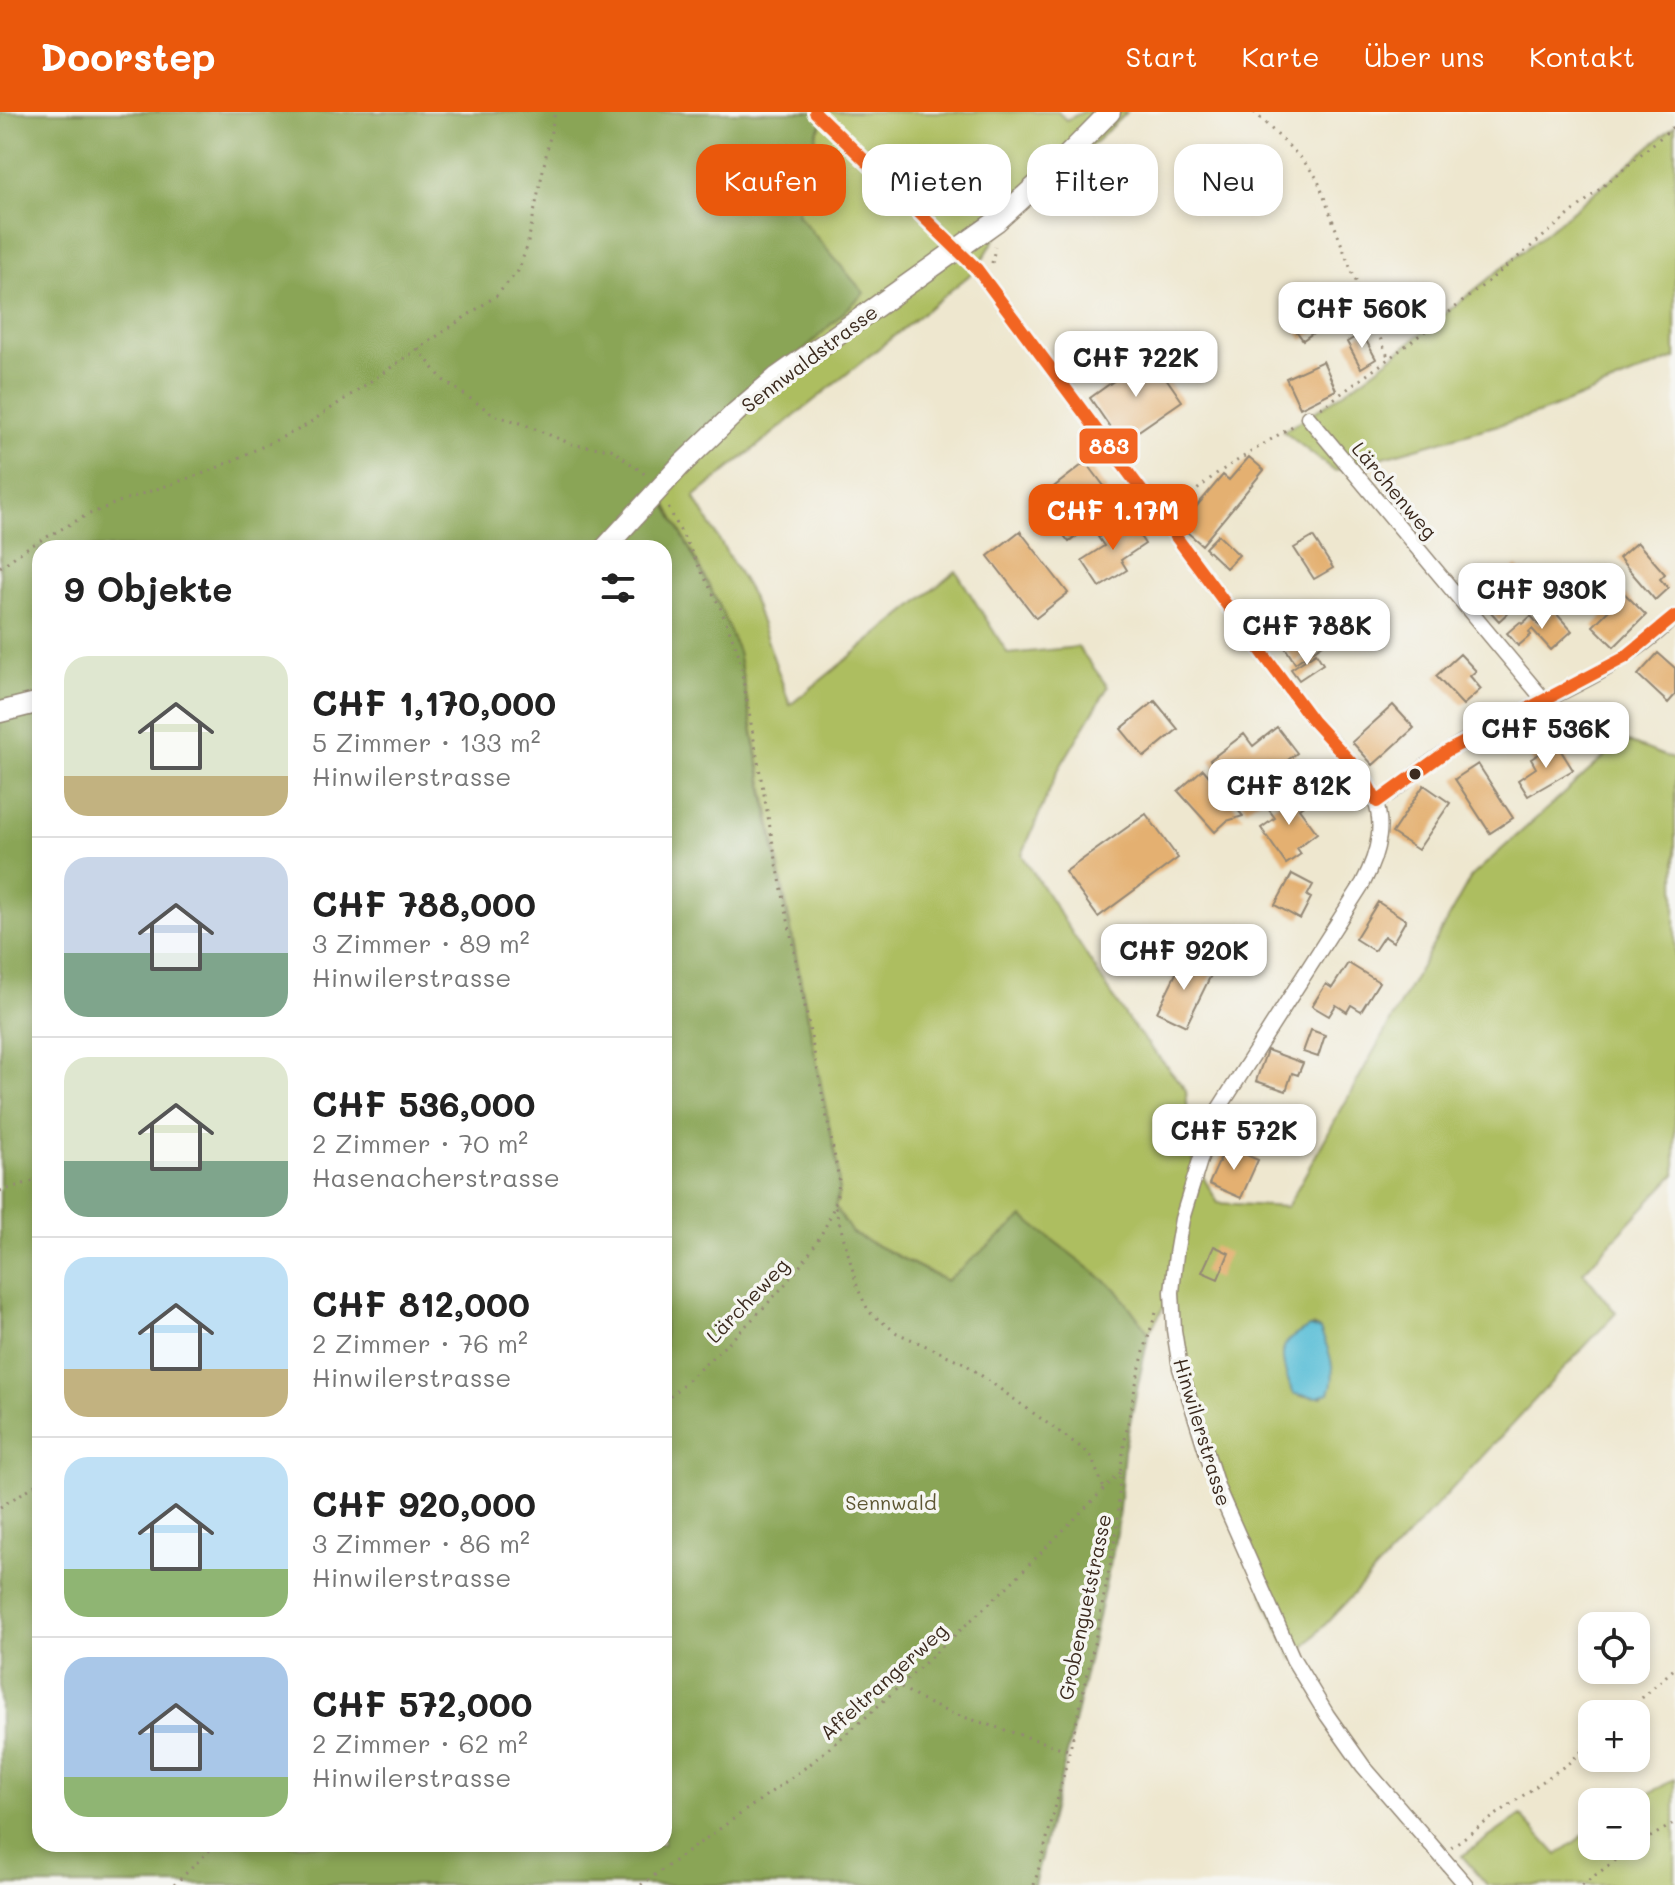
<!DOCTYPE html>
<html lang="de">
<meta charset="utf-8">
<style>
:root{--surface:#fff;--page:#f2f2f2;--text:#222;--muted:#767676;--line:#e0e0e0;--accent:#ea580c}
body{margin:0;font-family:Mali,sans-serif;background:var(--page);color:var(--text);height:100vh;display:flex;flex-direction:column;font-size:30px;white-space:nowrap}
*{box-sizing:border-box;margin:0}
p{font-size:26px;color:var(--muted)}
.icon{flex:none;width:44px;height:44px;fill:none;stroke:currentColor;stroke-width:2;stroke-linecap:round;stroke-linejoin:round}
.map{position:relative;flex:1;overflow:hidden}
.panel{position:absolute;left:32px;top:428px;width:640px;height:1312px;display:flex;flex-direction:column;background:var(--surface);border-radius:24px;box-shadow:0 4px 12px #0003}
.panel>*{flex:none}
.banner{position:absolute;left:696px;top:32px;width:760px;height:72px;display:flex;gap:16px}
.tools{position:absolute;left:1578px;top:1500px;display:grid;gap:16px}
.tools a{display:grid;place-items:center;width:72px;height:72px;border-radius:16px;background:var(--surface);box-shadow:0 4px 12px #0003;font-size:40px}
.price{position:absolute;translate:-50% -68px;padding:0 18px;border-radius:16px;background:#fff;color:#222;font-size:26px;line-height:52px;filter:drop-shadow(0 2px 4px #0008)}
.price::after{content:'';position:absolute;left:50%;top:48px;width:24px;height:18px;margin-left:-12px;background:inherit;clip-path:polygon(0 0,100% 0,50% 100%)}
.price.selected{background:var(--accent);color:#fff}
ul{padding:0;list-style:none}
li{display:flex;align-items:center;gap:24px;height:200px;padding:0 32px}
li+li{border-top:2px solid var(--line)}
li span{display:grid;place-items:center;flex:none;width:224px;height:160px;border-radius:24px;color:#555}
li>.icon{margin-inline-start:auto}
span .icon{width:96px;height:96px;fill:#fffc;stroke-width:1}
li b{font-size:34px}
h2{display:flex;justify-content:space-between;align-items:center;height:96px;padding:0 32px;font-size:34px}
.chip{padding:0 28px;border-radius:24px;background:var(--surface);box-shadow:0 4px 12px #0003;font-size:28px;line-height:72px}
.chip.selected{background:var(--accent);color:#fff}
header{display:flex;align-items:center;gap:48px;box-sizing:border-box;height:112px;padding:0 40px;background:var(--accent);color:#fff}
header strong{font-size:38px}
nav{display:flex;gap:44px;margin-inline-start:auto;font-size:28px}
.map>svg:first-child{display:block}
.green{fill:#adbe61;stroke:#747440;stroke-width:2;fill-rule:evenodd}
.forest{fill:#8aa557;stroke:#62683a;stroke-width:2;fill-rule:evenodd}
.water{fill:#59bed7;stroke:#4a747a;stroke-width:2}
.building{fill:#e4b071}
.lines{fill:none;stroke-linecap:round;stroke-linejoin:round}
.street-casing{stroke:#948876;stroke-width:17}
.secondary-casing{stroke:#948876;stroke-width:23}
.path{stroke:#948876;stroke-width:3;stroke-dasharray:2 6;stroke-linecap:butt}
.street{stroke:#fff;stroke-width:14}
.secondary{stroke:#fff;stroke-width:20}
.bus-1-casing{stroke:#f6f6f2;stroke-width:18}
.bus-1{stroke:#f26522;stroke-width:12}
.bus-dot{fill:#3b2a1e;stroke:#f6f6f2;stroke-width:3}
.labels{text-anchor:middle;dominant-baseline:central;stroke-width:7;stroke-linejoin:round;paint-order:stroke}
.street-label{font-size:20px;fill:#3b2a1e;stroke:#f6f6f2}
.park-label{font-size:20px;fill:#5d5632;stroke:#f6f6f2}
.line-badge{stroke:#f6f6f2;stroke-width:3}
.badge-label{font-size:22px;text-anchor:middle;font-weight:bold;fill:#fff}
</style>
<header>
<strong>Doorstep</strong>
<nav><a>Start</a><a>Karte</a><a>Über uns</a><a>Kontakt</a></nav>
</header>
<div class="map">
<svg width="1675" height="1773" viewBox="0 0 1675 1773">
<rect width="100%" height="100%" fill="#f6f6f2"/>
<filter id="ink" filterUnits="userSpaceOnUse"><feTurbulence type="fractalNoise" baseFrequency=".0125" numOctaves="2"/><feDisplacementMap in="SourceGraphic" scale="16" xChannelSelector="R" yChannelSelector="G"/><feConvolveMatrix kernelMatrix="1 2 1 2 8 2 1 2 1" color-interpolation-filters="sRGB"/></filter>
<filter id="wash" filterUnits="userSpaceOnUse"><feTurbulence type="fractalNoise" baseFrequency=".006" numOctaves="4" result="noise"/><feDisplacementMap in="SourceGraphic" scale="32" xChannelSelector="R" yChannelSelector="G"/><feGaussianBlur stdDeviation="1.8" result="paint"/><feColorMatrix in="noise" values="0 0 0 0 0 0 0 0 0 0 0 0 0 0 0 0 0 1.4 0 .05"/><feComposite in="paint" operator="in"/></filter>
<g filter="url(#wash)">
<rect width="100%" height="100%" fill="#eee7cf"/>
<path class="green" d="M829,0H1058L1066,8L1083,0H1127L996,125L977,157L694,385L751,482L790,593L956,459L1008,542L1078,535L1108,575L1057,660L1022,743L1128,908L1186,978L1191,1044L1218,1091L1287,1095L1471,765L1623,628L1675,648V1062L1583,1160L1616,1201L1293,1547L1267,1492L1180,1256L1171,1182L1149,1221L1116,1177L947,1169L852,1121L835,1095L838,1085L812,926L738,540L721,497L658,376L797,102L817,20ZM1312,1214L1320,1218L1323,1285L1300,1284C1289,1278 1278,1243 1286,1232C1291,1225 1305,1217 1312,1214Z
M1675,13V246L1541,301L1334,359L1283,319C1344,285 1398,240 1452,196C1527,136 1602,76 1675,13Z
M1675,1667V1773H1487L1462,1744L1521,1703L1557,1743L1592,1717V1734H1636L1634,1690Z"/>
<path class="forest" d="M0,0H829L817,20L797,102L864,181L658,377L721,497L738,540L773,732L838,1057L839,1077L835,1095L852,1121L946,1169L1023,1105L1116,1177L1149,1221L1124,1339L1117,1421L1068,1638L1034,1773H0ZM40,436H664V1732H40Z"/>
<path class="water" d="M1309,1215L1320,1218C1329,1237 1338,1261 1329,1281L1318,1285L1294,1282C1288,1270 1277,1242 1287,1230C1292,1224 1303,1219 1309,1215Z"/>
<g id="blocks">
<path class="building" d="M1327,182L1341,201L1303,228L1289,209Z
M1362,221L1376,247L1361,256L1347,230Z
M1150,243L1182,289L1121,331L1090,286Z
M1323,249L1336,278L1300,296L1286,266Z
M1249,345L1264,358L1202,433L1180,414L1223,363L1229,368Z
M1086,350L1107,378L1084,395L1095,410L1069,430L1037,388Z
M1128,406L1145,432L1121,448L1127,458L1100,475L1082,448L1104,434L1098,425Z
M1020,419L1068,481L1036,506L988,444Z
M1218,423L1239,443L1226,456L1205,436Z
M1313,425L1333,456L1314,467L1294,436Z
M1637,430L1665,462L1660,467L1668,476L1655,488L1619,446Z
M1517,454L1536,475L1499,509L1480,488Z
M1625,482L1646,503L1614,535L1593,514Z
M1554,499L1572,519L1551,538L1532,517L1529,520L1531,523L1518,534L1507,521L1520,510L1522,512L1531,504L1539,513Z
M1320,504L1333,525L1295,551L1281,529Z
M1316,541L1323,552L1299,568L1291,557Z
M1658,541L1675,556V583L1668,591L1638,563Z
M1460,542L1476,559L1470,564L1481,577L1463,593L1436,564Z
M1155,589L1178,617L1144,645L1121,617Z
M1393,593L1414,616L1373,653L1352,630Z
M1277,615L1297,641L1288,648L1297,660L1247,697L1210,648L1244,622L1253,634Z
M1556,631L1573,658L1528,684L1518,668L1536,656L1531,647Z
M1478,652L1513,706L1490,721L1455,667Z
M1203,657L1243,704L1227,709L1215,720L1178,679Z
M1424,673L1450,691L1418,738L1392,721Z
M1295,678L1305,692L1299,696L1317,721L1297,736L1301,742L1286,752L1261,716L1275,706L1269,698Z
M1146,702L1178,746L1098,805L1065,760Z
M1292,762L1313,773L1307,784L1311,786L1300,807L1275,793Z
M1378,790L1406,808L1393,830L1384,824L1374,839L1355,827Z
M1183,847L1212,861L1186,914L1157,900Z
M1348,851L1379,870L1361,899L1351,893L1347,900L1336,893L1329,904L1312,894L1326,872L1332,876Z
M1311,918L1325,923L1318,945L1303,940Z
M1267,938L1303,951L1298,963L1292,961L1286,979L1256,969Z
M1226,1034L1258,1048L1241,1086L1209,1072Z
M1214,1134L1229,1141L1218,1167L1202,1160Z"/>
</g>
</g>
<g filter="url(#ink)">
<use href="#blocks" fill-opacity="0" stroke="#948876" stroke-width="2"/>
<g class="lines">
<g class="street-casing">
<path id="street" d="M815,0L977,157L1313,609C1364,664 1403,693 1363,771L1213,1006L1182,1107L1176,1142L1172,1180L1174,1218L1180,1256L1218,1377L1293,1547L1327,1603L1363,1654L1466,1773
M1308,305L1544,588
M1377,690C1402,675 1422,654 1447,639C1521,593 1614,568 1675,504"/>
</g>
<g class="secondary-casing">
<path id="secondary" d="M605,436L680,354L736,300L776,266L997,109L1051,60L1110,0
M0,600L40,590"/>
</g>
<path class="path" d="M1254,0L1301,46L1317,66L1348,150L1389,247
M992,151L995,135
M418,237L443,268L496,304L518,310L574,333L611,337L646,363
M1321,296C1444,209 1561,111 1675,13
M1173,398L1216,362L1294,313
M0,455L27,436L85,404L121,389L210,359L302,316L496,184L518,159L527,135L555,0
M0,1079L40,1067
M835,1095L858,1177L869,1200L897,1221L964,1251L1090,1342L1104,1377
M664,1290C718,1238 837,1144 839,1067L773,732L738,540L721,497L668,395
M0,1395L40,1370
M901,1575L921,1588L948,1600L1068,1638
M1624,1602L1675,1556
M1636,1733L1675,1711
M1451,1735L1570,1650L1592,1630
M174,1773L216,1732
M641,1773L809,1653L865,1606L1008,1474L1121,1360
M1034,1773C1067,1658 1094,1540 1116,1422C1120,1400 1118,1378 1121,1355C1128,1304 1139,1250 1156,1201
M1582,1773L1635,1734"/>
<use href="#street" class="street"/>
<use href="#secondary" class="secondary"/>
<g class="bus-1-casing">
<path id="bus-1" d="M815,0L977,157L1313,609L1362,662L1377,690
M1377,690L1447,639L1624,546L1675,504"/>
</g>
<use href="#bus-1" class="bus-1"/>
</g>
</g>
<circle class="bus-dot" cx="1415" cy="662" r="7"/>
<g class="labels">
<g class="street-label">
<text transform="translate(809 246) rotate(-37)">Sennwaldstrasse</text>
<text transform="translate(1395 378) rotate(50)">Lärchenweg</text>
<text transform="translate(747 1188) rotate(-46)">Lärcheweg</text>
<text transform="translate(1203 1320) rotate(73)">Hinwilerstrasse</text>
<text transform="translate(1084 1495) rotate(-78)">Grobenguetstrasse</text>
<text transform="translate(883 1569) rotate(-42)">Affeltrangerweg</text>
</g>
<g class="park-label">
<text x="891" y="1390">Sennwald</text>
</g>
</g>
<rect class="line-badge" x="1078" y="315" width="61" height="38" rx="8" fill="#f26522"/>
<g class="badge-label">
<text x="1109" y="342">883</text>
</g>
</svg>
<div class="tools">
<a><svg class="icon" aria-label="locate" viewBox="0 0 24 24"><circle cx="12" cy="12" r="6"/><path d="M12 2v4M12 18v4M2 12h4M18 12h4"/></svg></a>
<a>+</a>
<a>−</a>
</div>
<b class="price" style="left:1362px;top:238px">CHF 560K</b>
<b class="price" style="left:1136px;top:287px">CHF 722K</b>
<b class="price selected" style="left:1113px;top:440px">CHF 1.17M</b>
<b class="price" style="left:1542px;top:519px">CHF 930K</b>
<b class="price" style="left:1307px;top:555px">CHF 788K</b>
<b class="price" style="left:1546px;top:658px">CHF 536K</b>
<b class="price" style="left:1289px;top:715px">CHF 812K</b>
<b class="price" style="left:1184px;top:880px">CHF 920K</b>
<b class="price" style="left:1234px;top:1060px">CHF 572K</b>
<div class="banner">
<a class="chip selected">Kaufen</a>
<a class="chip">Mieten</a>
<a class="chip">Filter</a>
<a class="chip">Neu</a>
</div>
<section class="panel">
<h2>9 Objekte<svg class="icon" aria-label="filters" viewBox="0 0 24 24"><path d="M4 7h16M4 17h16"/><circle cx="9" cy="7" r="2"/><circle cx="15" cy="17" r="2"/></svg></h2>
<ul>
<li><span style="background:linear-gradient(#dfe7d0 75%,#c2b280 0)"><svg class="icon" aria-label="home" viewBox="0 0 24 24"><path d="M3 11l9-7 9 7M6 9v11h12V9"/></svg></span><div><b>CHF 1,170,000</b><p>5 Zimmer · 133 m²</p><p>Hinwilerstrasse</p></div></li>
<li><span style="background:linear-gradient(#c9d6e8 60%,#7fa58c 0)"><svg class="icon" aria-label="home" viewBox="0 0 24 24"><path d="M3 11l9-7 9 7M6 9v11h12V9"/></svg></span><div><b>CHF 788,000</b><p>3 Zimmer · 89 m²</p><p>Hinwilerstrasse</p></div></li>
<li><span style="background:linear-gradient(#dfe7d0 65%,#7fa58c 0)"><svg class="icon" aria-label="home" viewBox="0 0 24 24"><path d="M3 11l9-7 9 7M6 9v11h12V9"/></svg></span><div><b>CHF 536,000</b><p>2 Zimmer · 70 m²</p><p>Hasenacherstrasse</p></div></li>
<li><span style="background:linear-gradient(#bfe0f5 70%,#c2b280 0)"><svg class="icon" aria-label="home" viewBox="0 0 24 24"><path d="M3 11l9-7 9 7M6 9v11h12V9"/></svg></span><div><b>CHF 812,000</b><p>2 Zimmer · 76 m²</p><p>Hinwilerstrasse</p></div></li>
<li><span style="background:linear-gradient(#bfe0f5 70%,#8fb573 0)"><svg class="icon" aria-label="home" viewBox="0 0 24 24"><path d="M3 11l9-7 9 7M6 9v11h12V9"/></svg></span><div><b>CHF 920,000</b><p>3 Zimmer · 86 m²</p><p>Hinwilerstrasse</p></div></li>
<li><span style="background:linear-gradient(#a9c7e8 75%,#8fb573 0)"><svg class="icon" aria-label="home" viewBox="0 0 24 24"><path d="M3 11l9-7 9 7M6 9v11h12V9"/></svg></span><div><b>CHF 572,000</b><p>2 Zimmer · 62 m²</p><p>Hinwilerstrasse</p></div></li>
</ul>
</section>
</div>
